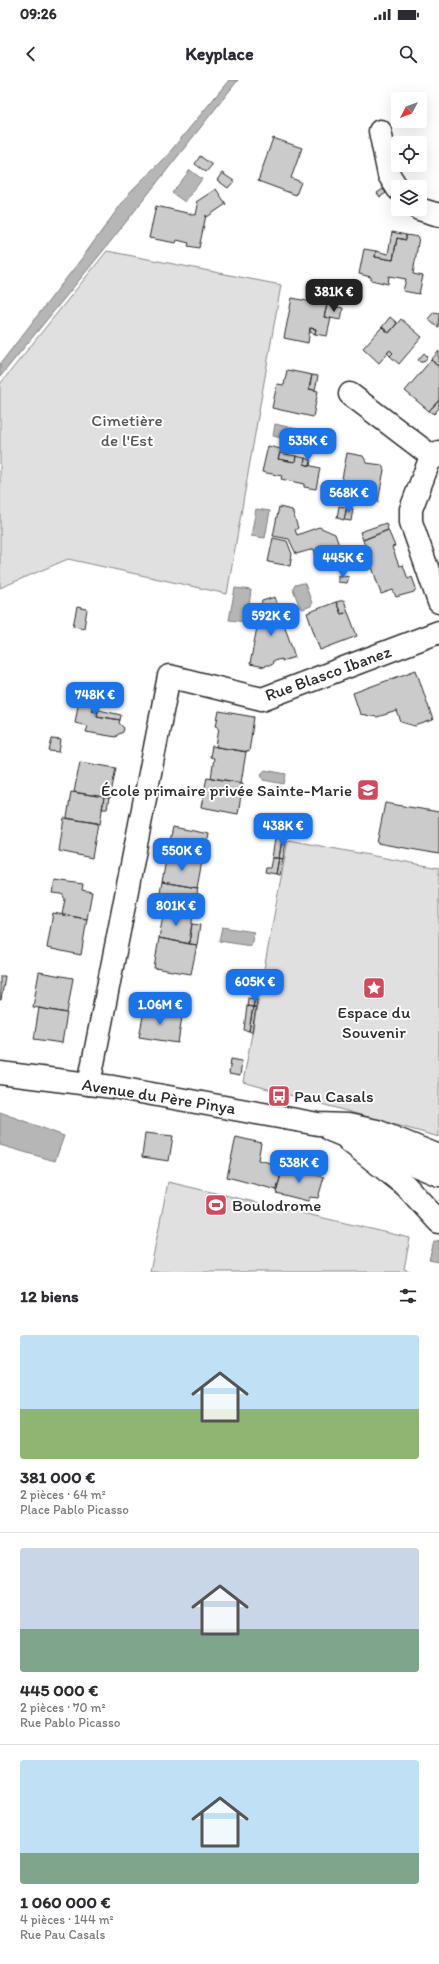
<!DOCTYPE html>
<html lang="fr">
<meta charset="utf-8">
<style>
:root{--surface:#fff;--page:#f7f7f7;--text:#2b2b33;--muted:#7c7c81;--line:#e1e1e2;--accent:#1a73e8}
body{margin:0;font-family:Itim,sans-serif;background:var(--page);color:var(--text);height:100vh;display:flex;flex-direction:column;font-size:15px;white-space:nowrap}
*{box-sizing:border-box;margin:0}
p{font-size:13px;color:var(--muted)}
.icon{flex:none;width:22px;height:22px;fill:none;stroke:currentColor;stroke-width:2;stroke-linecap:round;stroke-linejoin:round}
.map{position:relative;height:1192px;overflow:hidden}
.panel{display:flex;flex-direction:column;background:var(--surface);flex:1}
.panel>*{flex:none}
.needle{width:26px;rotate:229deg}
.fabs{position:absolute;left:391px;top:12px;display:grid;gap:8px}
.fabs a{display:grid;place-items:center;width:36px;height:36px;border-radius:4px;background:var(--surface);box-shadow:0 4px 16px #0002;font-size:20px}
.price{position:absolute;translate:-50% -34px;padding:0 9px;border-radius:8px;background:var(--accent);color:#fff;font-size:13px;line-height:26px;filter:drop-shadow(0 1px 2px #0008)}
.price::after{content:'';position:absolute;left:50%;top:24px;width:12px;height:9px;margin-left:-6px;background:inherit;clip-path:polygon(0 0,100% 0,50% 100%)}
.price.on{background:#222;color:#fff}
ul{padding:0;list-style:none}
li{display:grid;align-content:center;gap:8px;height:212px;padding:0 20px}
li+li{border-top:1px solid var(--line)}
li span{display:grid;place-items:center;height:124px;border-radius:4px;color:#555}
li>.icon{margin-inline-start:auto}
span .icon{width:72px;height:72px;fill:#fffc;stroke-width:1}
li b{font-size:17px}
h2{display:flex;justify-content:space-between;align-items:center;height:48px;padding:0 20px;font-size:17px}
.status{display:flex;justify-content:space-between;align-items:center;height:28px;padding:0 20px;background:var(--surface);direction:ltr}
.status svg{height:11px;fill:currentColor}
header{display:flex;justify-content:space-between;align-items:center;height:52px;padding:0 20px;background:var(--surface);font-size:18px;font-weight:700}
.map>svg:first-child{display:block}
.green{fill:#e0e0e0;stroke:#868686}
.water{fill:#b6b6b6;stroke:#7e7e7e}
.building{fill:#cbcbcb;stroke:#2b2b2b}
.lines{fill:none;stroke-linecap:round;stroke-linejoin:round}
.minor-casing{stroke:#2b2b2b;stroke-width:25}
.major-casing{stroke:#2b2b2b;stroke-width:25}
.minor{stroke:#fff;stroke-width:22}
.major{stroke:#fff;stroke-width:22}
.labels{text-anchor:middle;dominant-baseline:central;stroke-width:4;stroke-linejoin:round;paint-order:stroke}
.park-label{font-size:17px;fill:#585858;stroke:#fff}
.street-label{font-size:17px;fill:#2b2b2b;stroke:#fff}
.poi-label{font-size:17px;fill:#2b2b2b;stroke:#fff;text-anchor:start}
</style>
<div class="status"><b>09:26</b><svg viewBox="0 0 49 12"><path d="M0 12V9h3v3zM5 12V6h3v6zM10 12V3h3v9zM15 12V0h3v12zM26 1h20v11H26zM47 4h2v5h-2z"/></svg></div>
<header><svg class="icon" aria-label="back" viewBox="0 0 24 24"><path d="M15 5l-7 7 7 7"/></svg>Keyplace<svg class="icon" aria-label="search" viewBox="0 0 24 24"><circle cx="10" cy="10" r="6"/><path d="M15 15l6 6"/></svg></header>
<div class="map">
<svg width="439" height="1192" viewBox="0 0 439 1192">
<rect width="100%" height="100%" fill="#fff"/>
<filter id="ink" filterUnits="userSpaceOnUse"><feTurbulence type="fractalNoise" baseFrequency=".025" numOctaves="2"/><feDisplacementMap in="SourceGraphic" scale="8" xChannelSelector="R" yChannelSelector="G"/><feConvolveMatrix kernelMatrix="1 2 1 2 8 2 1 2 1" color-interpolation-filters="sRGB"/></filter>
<g filter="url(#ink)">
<path class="green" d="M107,171L281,205L227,514L68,479L0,508V304Z
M288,760L439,788V1057L243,1002Z
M168,1102L410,1158L404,1189L413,1192H150Z"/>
<path class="water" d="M229,0H238L107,166L0,297V284L82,178L130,112L169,73Z
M190,90L202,99L185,122L172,113Z
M275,344L301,350L305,356V359L300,360L299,362L273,356Z
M256,429L270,431L265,458L251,456Z
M303,503L305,504L312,523L311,526L303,529L300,528L293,509L295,505Z
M235,508L251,510L247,542L229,540Z
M265,690L286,694L284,704L263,700L261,694Z
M222,847L254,852L251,866L219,861Z
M0,1032L64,1056L55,1081L0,1065Z
M439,1160V1182L429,1180L434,1162Z"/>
<path class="building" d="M273,58L302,68L291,98L301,102L296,115L258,101Z
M200,76L212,85L206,92L195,84Z
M222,93L234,101L228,108L217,100Z
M216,109L226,124L207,137L206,135L199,168L188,166L189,163L177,160L176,163L149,158L156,126L196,135L198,125L196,122Z
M383,109L386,113L380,117L377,113Z
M392,152L406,155V160L397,158L393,180L375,177L376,171L388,174Z
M406,155L419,157L413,194L423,196L419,214L403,211L406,199L389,196L388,204L371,200V197L359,194L364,169L376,171L375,177L393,180L397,158L406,160Z
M292,218L327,225L324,237L331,238L327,256L315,254L316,249L310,248L308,263L284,258Z
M327,225L343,228L341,240L324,237Z
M434,232L439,233L438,248L428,239Z
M390,237L397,243L389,253L382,247Z
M401,239L422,257L399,284L390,276L393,273L390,270L379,283L363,268L382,247L389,253Z
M310,248L316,249L315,254L310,252Z
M390,270L393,273L390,276L387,273Z
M439,271V287L431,280Z
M424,273L428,277L423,282H420L418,280Z
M431,280L439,287V320L429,331L405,311Z
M287,290L312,295L309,309L318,311L313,337L272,328L277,304L284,305Z
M312,295L318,296L315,310L309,309Z
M439,320V328L434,334L429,331Z
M268,366L281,369L278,379L295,382L296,376L305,378L304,384L320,388L316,409L304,407V404L281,399L282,396L262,392Z
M280,373L296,376L295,382L278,379Z
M347,373L363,376L367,383L382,385L384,390L378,422L339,414Z
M305,378L311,380L310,386L304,384Z
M339,426L347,427L344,440L337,438Z
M279,427L292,430L298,448L295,450L297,455L319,447L335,454L340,468L316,476L314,469L296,474L289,459L273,456Z
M347,427L353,429L351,441L344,440Z
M386,443L388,450L363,460L360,452Z
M388,450L395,466L392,467L399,486L403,485L408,499L412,497L416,508L414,512L396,517L393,510L381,514L363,460Z
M273,458L287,461L292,474L290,486L268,482Z
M338,495L349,497L347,503L338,502Z
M275,517L295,577L282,581V579L273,581L272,585H266L265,587L250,584L262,521Z
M344,520L348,532L341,534L336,522Z
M336,522L341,534L348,532L357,556L320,570L307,533Z
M77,527L87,529L84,548L73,546Z
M416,590L433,640L415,646L401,642L397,631L377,637L360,634L353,613Z
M81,607L96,609L92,630L98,631L97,636L120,640L119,643L124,648L123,652L117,655L116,657L86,652L88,646L75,643Z
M96,609L102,611L99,630L121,635L120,640L97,636L98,631L92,630Z
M219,631L254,637L249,672L216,667L219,647L216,646Z
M52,659L61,660L59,672L49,671Z
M212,666L246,672L241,703L211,698L214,678L210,677Z
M80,682L116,688L110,718L74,712Z
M207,697L243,703L238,734L201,727Z
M71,712L104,717L100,744L67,738Z
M104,717L109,718L107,729H102Z
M385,723L439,732V774L377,763Z
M64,738L98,743L92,778L59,771Z
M173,747L209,754L204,781L167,775Z
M276,753L283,754L279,778H272Z
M283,754L287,756L283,779L279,778Z
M167,775L202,781L197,808L162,802Z
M272,778H279L276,794L265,792L266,788H270Z
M279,778L283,779L280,795L276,794Z
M55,800L83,804L82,810L92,812L87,839L62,835L65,819L62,814L52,813Z
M162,802L198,808L193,835L157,829Z
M164,830L193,835L189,864L159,858Z
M53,833L87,839L81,875L47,868Z
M192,844L200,845L197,865L189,864Z
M159,858L197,865L191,894L154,888Z
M39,892L73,898L67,933L33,927Z
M0,896H5L1,920H0Z
M248,918L255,919L253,927L247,926Z
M255,919H257L256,927H253Z
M145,926L160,929L159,933L182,937L178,963L139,957Z
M247,926L253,927L249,951L244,950Z
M253,927H256L252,952L249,951Z
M39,928L67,933L62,963L34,959Z
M231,979L242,981L240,996L229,994Z
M145,1053L173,1056L169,1081L142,1077Z
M236,1057L261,1063L258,1080L283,1086L277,1110L227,1097Z
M283,1086L324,1097L318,1118L310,1117L308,1121L276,1113Z"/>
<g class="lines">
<g class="minor-casing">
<path id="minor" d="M380,51L389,95L398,109
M419,129L439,135
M350,314L434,378
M439,372L429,382L411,429V442L439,522
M89,1004L169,596L262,619L439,552
M349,1061L406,1106L439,1142"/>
</g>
<g class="major-casing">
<path id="major" d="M0,993L113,1007L318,1044L348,1045L377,1051L439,1076
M330,1050L439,1095"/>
</g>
<use href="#minor" class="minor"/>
<use href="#major" class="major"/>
</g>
</g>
<defs>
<g id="school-square" transform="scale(1.15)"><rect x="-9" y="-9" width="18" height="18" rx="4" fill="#d1495b" stroke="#fff"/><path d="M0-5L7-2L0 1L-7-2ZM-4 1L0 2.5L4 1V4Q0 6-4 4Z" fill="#fff"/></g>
<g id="sight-square" transform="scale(1.15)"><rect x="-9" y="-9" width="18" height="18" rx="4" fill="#d1495b" stroke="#fff"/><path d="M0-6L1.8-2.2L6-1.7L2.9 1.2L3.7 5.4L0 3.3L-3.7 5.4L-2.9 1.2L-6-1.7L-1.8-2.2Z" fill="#fff"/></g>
<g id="bus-square" transform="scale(1.15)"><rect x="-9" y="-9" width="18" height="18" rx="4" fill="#d1495b" stroke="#fff"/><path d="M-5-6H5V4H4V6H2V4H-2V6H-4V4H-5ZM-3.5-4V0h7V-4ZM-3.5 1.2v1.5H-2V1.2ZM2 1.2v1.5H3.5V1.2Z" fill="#fff"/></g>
<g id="stadium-square" transform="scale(1.15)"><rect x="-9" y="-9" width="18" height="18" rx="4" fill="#d1495b" stroke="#fff"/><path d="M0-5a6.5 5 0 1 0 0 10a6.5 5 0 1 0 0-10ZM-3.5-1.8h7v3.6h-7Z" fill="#fff"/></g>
</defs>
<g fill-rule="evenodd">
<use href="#school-square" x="368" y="710"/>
<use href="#sight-square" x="374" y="908"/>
<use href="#bus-square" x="279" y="1016"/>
<use href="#stadium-square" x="216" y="1125"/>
</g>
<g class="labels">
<g class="park-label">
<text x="127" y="340">Cimetière<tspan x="127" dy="20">de l'Est</tspan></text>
</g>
<g class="street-label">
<text transform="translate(328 593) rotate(-20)">Rue Blasco Ibanez</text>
<text transform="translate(159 1016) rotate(9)">Avenue du Père Pinya</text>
</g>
<g class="poi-label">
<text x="352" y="710" text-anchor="end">École primaire privée Sainte-Marie</text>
<text x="374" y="932" text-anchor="middle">Espace du<tspan x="374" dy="20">Souvenir</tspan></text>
<text x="294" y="1016">Pau Casals</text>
<text x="232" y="1125">Boulodrome</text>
</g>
</g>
</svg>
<div class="fabs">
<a><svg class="needle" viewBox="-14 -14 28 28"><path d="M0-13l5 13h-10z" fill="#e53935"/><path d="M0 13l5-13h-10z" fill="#7c7c81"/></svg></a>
<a><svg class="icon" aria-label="locate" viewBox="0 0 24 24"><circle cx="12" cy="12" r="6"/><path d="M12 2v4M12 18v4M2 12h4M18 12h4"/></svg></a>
<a><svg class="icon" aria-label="layers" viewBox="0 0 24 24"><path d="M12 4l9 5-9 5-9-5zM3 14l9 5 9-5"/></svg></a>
</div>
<b class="price on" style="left:334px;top:233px">381K €</b>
<b class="price" style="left:308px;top:382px">535K €</b>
<b class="price" style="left:349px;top:434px">568K €</b>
<b class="price" style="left:343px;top:499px">445K €</b>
<b class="price" style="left:271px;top:557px">592K €</b>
<b class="price" style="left:95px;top:636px">748K €</b>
<b class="price" style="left:283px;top:767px">438K €</b>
<b class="price" style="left:182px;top:792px">550K €</b>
<b class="price" style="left:176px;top:847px">801K €</b>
<b class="price" style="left:255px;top:923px">605K €</b>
<b class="price" style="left:160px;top:946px">1.06M €</b>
<b class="price" style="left:299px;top:1104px">538K €</b>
</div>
<section class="panel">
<h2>12 biens<svg class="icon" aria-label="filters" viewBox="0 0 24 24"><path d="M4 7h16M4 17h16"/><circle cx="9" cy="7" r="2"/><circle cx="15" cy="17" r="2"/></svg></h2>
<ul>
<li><span style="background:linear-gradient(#bfe0f5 60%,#8fb573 0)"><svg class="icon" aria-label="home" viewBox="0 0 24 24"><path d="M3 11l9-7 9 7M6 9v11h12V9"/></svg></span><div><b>381 000 €</b><p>2 pièces · 64 m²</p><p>Place Pablo Picasso</p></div></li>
<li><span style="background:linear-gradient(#c9d6e8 65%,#7fa58c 0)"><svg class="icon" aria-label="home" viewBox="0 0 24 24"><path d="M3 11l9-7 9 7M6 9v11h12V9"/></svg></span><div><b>445 000 €</b><p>2 pièces · 70 m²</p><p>Rue Pablo Picasso</p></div></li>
<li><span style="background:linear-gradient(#bfe0f5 75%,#7fa58c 0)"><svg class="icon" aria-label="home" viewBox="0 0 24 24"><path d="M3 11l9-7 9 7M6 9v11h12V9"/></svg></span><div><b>1 060 000 €</b><p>4 pièces · 144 m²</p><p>Rue Pau Casals</p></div></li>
</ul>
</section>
